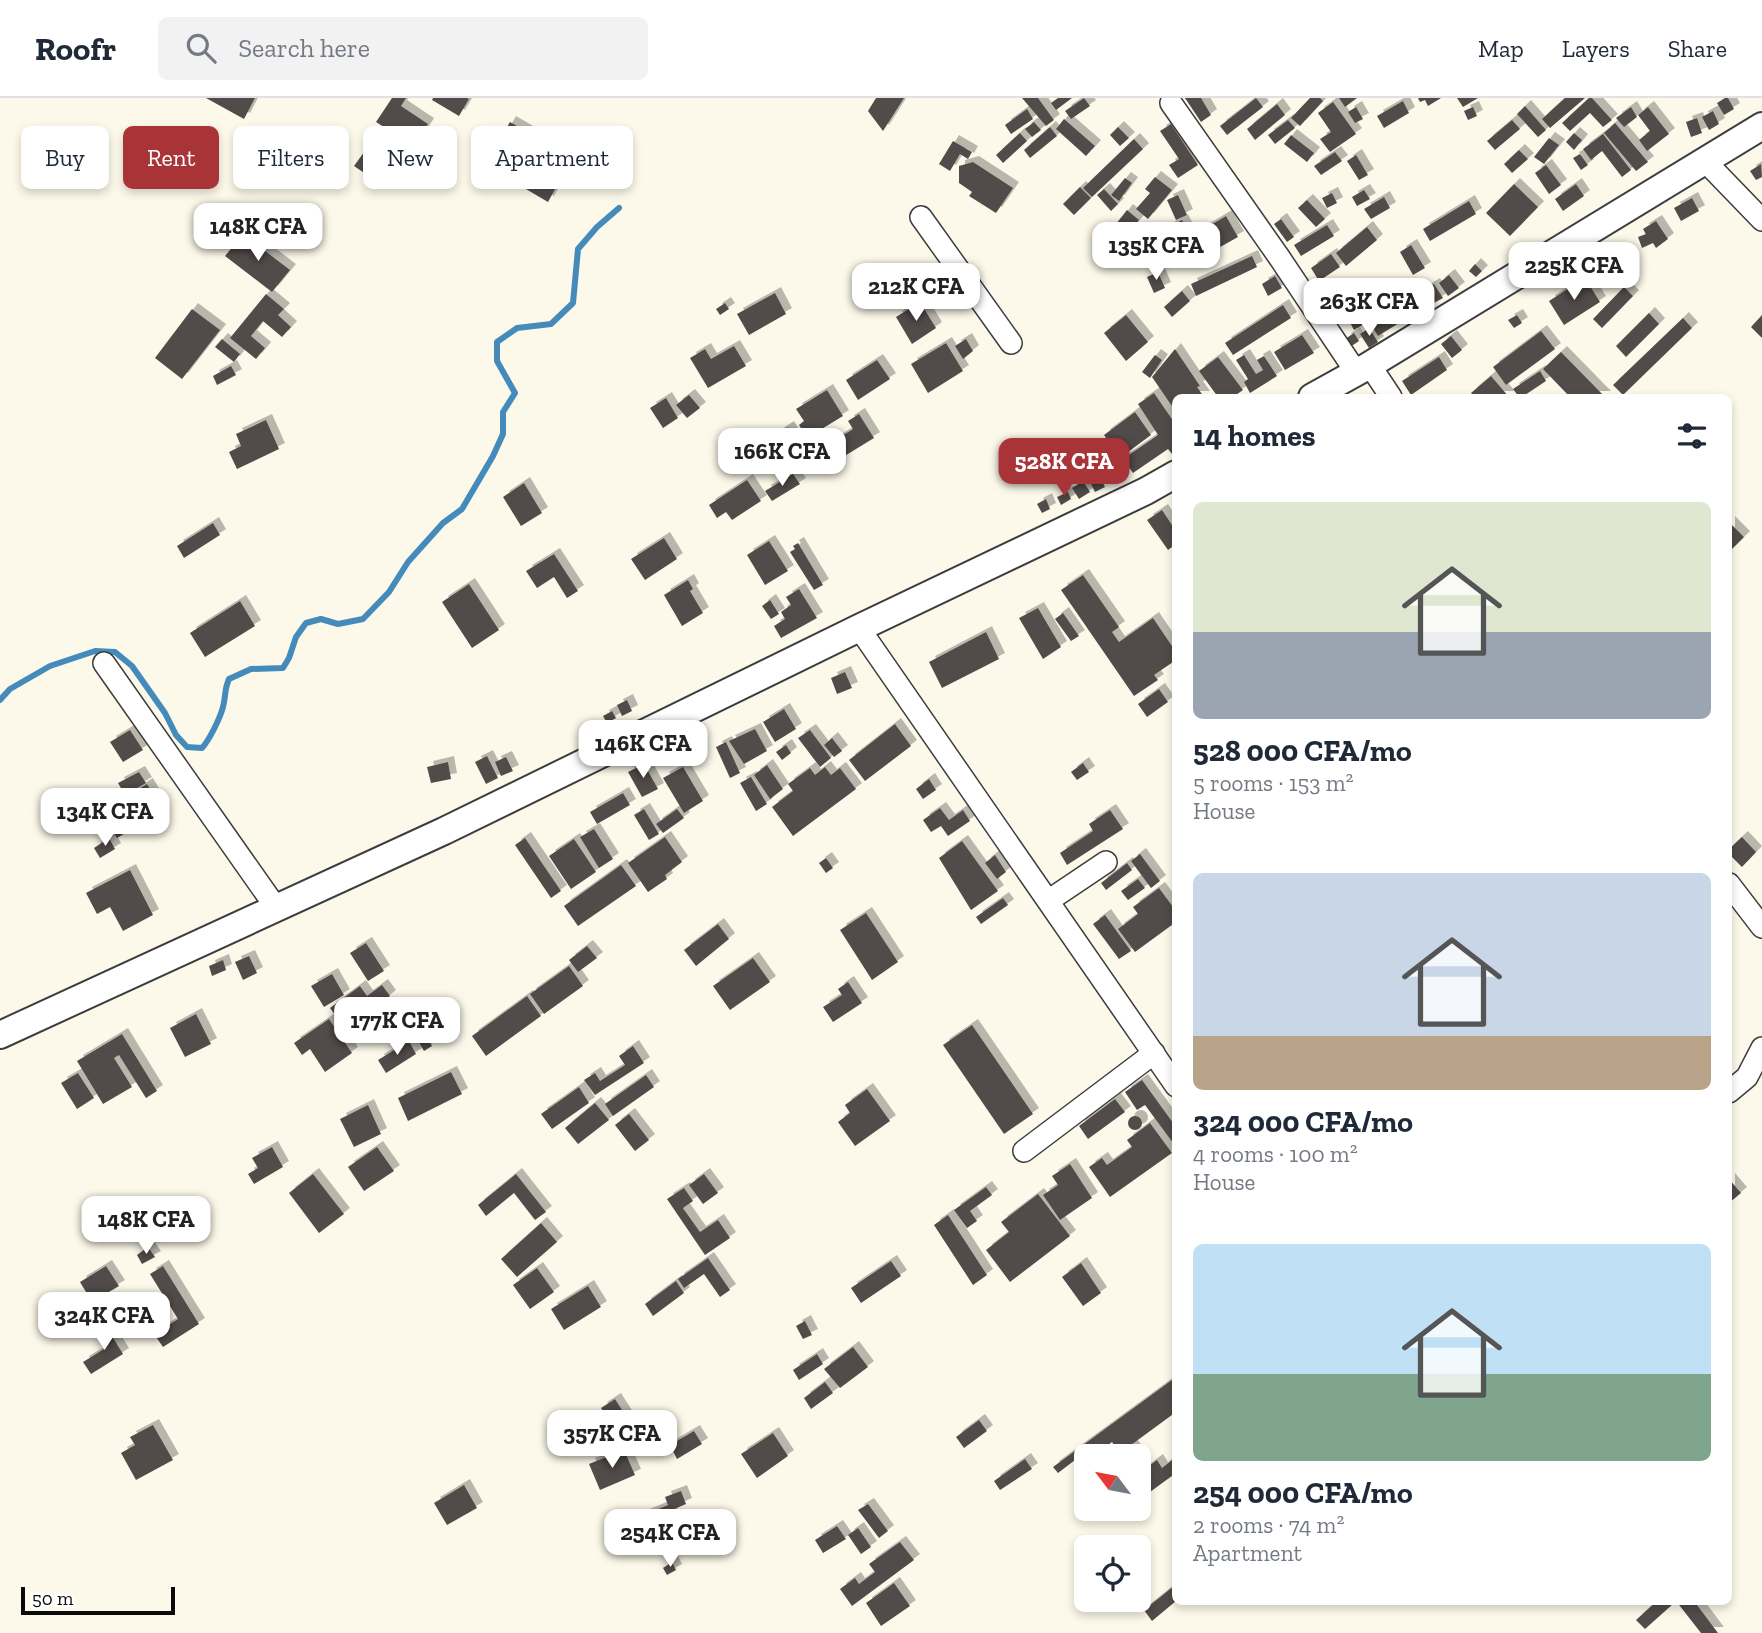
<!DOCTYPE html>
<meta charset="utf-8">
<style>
:root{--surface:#fff;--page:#f2f2f3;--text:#1f2937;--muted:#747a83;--line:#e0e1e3;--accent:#a83438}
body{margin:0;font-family:"Zilla Slab",serif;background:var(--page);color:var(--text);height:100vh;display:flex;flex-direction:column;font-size:26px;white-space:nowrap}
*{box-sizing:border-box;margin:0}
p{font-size:23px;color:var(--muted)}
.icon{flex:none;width:38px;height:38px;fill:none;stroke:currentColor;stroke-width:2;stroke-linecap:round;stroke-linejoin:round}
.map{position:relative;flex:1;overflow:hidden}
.panel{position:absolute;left:1172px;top:296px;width:560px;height:1211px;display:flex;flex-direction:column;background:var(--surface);border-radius:10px;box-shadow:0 4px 10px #0003}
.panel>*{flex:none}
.top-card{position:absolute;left:21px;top:28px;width:665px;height:63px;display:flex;gap:14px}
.needle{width:46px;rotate:302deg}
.fabs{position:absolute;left:1074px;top:1346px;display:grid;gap:14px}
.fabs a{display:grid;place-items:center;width:77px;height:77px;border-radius:10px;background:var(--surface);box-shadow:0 4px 10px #0003;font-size:35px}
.scale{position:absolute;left:21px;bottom:18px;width:154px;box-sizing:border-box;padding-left:7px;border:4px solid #0a0a0a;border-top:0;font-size:19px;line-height:24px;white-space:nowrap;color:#0a0a0a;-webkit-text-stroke:5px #fff;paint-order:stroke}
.price{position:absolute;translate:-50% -60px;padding:0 16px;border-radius:14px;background:#fff;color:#222;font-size:23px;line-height:46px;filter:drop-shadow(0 2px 4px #0008)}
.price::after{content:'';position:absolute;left:50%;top:42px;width:21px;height:16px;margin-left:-10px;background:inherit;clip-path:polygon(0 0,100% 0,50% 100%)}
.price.selected{background:var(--accent);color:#fff}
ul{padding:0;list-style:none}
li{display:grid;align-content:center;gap:14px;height:371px;padding:0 21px}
li span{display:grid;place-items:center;height:217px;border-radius:10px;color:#555}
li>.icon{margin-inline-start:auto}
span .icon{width:126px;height:126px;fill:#fffc;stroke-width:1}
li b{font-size:30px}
h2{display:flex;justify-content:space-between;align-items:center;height:84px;padding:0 21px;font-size:30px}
.chip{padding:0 24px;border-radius:10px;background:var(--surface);box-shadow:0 4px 10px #0003;font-size:24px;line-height:63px}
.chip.selected{background:var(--accent);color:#fff}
header{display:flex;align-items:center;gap:42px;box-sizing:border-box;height:98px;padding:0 35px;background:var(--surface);border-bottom:2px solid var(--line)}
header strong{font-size:33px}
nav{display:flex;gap:38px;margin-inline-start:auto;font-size:24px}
.search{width:490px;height:63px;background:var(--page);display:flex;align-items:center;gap:18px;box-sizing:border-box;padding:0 24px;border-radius:10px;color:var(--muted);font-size:26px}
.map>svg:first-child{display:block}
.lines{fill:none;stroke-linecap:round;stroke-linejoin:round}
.stream{stroke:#448bbc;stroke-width:6}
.building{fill:#514c48;filter:url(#shadow)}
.minor-casing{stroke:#3d3d3d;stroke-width:24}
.tertiary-casing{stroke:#3d3d3d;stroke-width:30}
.minor{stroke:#fff;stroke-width:21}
.tertiary{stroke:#fff;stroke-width:26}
</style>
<header>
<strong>Roofr</strong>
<div class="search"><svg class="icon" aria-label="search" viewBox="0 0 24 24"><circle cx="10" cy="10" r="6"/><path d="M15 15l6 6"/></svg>Search here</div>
<nav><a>Map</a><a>Layers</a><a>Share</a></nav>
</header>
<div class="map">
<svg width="1762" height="1535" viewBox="0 0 1762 1535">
<defs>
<filter id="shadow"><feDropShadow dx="6" dy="-6" stdDeviation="0" flood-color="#0004"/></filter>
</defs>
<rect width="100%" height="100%" fill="#fcf9ea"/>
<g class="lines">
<path class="stream" d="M0,602L10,591L50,568L95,553L115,554L132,568L165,615L176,637L187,649L202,650C210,641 220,620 223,609C226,598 224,592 229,581L251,571L283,570L289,560L296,539L306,525L321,521L338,526L363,521L389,494L408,464L443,425L462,411L493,358L503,336V314L515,295L497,263V244L517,230L551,226L573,205L578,151L597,129L619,110"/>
</g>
<path class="building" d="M206,0H255L244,21Z
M392,0H406L401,8L428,26L414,48L376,24Z
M433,0H467L469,1L459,18L432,2Z
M876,0H904L883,33L868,13Z
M1022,0H1038L1054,22L1046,28Z
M1058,0H1072L1056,12L1051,5Z
M1084,0L1090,8L1071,21L1065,13Z
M1185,0H1201L1211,17L1201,24Z
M1256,0L1263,9L1227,37L1220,28Z
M1310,0H1320L1323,3L1300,28L1291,20Z
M1339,0H1357L1345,9Z
M1418,0H1441L1428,8L1425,2L1420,4Z
M1457,0H1478L1463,9Z
M1565,0H1585L1550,30L1542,21Z
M1589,0H1592L1612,22L1603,29L1590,15L1570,33L1562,25Z
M1725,0H1728L1734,11L1724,17L1717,5Z
M1403,3L1409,15L1384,30L1377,18Z
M1333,4L1356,36L1330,54L1320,41L1331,34L1318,15Z
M1277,6L1285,17L1255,42L1247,31Z
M1525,8L1546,32L1538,39L1517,16Z
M1356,9L1363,21L1355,25L1348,14Z
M1473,9L1477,18L1468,22L1464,13Z
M1631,9L1637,19L1624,29L1616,20Z
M1648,9L1669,36L1647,53L1639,42L1650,33L1638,17Z
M1027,11L1033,21L1011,36L1005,27Z
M1713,13L1719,26L1709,32L1702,19Z
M1697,20L1702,35L1691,39L1686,24Z
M1064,21L1095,48L1086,58L1056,31Z
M1288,22L1295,30L1275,46L1268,37Z
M1512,22L1520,31L1495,52L1487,43Z
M510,24L529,35L502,82L483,71Z
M1034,24L1041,32L1032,39L1025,31Z
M1615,25L1648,64L1636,73L1604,35Z
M1171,26L1198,67L1178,80L1169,67L1179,61L1160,33Z
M1050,29L1057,38L1030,60L1024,52Z
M1118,29L1129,40L1120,48L1110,37Z
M380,32L404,49L379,85L354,68Z
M1020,35L1027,43L1003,65L996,57Z
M1574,35L1582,42L1574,52L1566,44Z
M1603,36L1631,72L1622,79L1602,53L1591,62L1583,51Z
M1291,37L1314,55L1307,64L1284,46Z
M1549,40L1559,47L1544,66L1534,59Z
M1134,41L1143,51L1092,99L1083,90Z
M953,43L972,54L968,61L960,56L950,73L939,66Z
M1519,52L1528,61L1512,75L1504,66Z
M1335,54L1342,63L1321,77L1314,68Z
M1580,56L1588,67L1581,72L1573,60Z
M1356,57L1368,77L1359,82L1347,63Z
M973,64L1013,90L996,115L969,98L972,94L959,85V68Z
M1761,66L1762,79L1756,82L1750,73Z
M1546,67L1561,87L1549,96L1535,75Z
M547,74L560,82L548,104L514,84L518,76L538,88Z
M1155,79L1172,92L1148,121L1136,111L1150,95L1145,91Z
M1125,80L1132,85L1119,103L1111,97Z
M1514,86L1538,109L1510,138L1486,115Z
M1576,86L1584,98L1563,113L1555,101Z
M1080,89L1091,100L1074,117L1063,106Z
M1104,91L1118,106L1111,113L1097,97Z
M1364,92L1370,101L1357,108L1352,99Z
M1332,95L1337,105L1327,110L1322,100Z
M1178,97L1187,117L1176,122L1167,102Z
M1384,99L1390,110L1371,121L1364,111Z
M1692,100L1699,113L1681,123L1674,110Z
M1307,102L1325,121L1316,129L1298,110Z
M1469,103L1476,116L1430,143L1423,131Z
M1127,112L1139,122L1123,140L1112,131Z
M258,117L287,138L279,148L251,127Z
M1226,118L1238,139L1213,153L1208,143L1180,161L1175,148Z
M1281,121L1294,139L1287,144L1274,126Z
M1182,122L1188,134L1162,149L1155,137Z
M1656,123L1668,141L1656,150L1653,145L1642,150L1638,139L1646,136L1643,131Z
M1327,127L1334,138L1301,158L1294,147Z
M1367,129L1377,142L1346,168L1336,155Z
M243,136L290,172L272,194L225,158Z
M1411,147L1425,170L1413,177L1400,154Z
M1171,150L1176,161L1157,170L1152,158Z
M1331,156L1340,169L1319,183L1311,170Z
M1252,158L1257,169L1196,198L1191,186Z
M1475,166L1482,173L1476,179L1469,173Z
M1158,174L1165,190L1154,195L1147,179Z
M1449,177L1459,190L1448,198L1439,185Z
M1275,178L1282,190L1268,198L1262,186Z
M1585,180L1600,204L1564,227L1549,203Z
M1434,186L1443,200L1432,206L1424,192Z
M1624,189L1633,198L1602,230L1593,221Z
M1395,190L1403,203L1354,232L1347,219Z
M1182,193L1190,203L1172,219L1164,209Z
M775,195L786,216L749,237L737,216Z
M266,196L284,211L278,217L291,229L282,239L263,223L251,238L265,250L256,261L230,240Z
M920,204L936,230L912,246L896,219Z
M725,205L729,211L720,217L716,211Z
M1283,207L1291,220L1233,257L1225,245Z
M192,211L220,232L182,281L155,260Z
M1394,215L1399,225L1378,238L1372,228Z
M1649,215L1659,226L1626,259L1616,248Z
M1126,217L1148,244L1126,263L1104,235Z
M1517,217L1522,225L1514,230L1508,222Z
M1762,217V240L1751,229Z
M1683,220L1692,230L1623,297L1613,287Z
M1369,230L1378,244L1369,250L1360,236Z
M1541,233L1555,251L1506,287L1493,269Z
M1354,235L1359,243L1350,249L1345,241Z
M1302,237L1314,255L1285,272L1274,254Z
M1451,238L1462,252L1452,260L1441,246Z
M222,241L240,256L234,264L215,249Z
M966,241L973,253L963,261L955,248Z
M946,245L963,273L928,295L911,266Z
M734,248L746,268L708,290L690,260L705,251L711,261Z
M1175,251L1200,288L1197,289L1204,299H1176V314L1152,279Z
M1561,254L1605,299H1570L1543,271Z
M1155,257L1162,262L1150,280L1142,274Z
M1244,257L1256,276L1263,272L1257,262L1264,258L1277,278L1250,295L1244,284L1248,281L1236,262Z
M1218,259L1243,292L1233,299H1218L1199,273Z
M1439,259L1447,272L1411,297L1402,283Z
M877,262L890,281L858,302L846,282Z
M231,268L236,277L217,287L213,278Z
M1540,273L1546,283L1522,299H1519L1513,291Z
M1491,278L1509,299H1475L1471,295Z
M827,292L843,318L807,340L799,327L804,323L796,311Z
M1154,295L1176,327V354L1172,356L1168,351L1133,375L1123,361L1158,337L1138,306Z
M689,297L700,310L687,320L676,307Z
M666,300L678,320L663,330L650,310Z
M1135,314L1151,337L1120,360L1104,337Z
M859,316L874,340L825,370L815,355L853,331L848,323Z
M266,322L279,351L237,371L229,354L241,348L236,336Z
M788,329L802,352L786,362L779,349L754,365L748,355Z
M793,376L800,386L772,403L765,393Z
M1101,381L1105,389L1095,394L1091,386Z
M747,382L761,403L732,422L726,414L717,420L709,407Z
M1083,383L1090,394L1079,401L1072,390Z
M524,385L542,415L521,428L503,399Z
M1068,394L1071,401L1061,407L1057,399Z
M1046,401L1050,411L1042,415L1037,406Z
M1162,412L1176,433V446L1168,452L1147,422Z
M1729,424L1744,439L1729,454Z
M213,425L220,437L184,460L177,448Z
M664,440L677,461L645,482L631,461Z
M769,443L788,473L765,487L747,457Z
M798,445L823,487L814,492L790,454L795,451L793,448Z
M554,456L578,493L567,500L554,479L537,490L526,473Z
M1083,477L1119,529L1112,534L1119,544L1153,520L1176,554V562L1154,577L1158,582L1134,598L1061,492Z
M688,482L693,491L690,493L703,515L682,528L664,497Z
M469,486L499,532L472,550L442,504Z
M799,491L817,520L781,540L774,528L785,521L781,514L791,507L786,499Z
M770,502L779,516L771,521L762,508Z
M240,503L255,528L205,559L190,535Z
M1038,510L1061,549L1043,561L1019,520Z
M1063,515L1079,538L1071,543L1055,521Z
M986,534L999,561L942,590L929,564Z
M845,574L852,590L837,596L831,580Z
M1159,591L1168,604L1147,619L1138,606Z
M627,602L632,613L622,618L617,607Z
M784,611L796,631L775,644L763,624Z
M612,613L616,620L607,625L603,618Z
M895,626L911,648L865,683L849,662Z
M755,631L767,653L744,666L729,643Z
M130,632L143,652L123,664L110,644Z
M810,632L831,660L820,669L798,640Z
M832,640L842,653L834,659L824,647Z
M726,644L740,675L730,680L716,649Z
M786,647L791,655L782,662L776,654Z
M487,658L498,680L486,686L475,664Z
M506,659L513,673L501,678L495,664Z
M448,664L451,681L431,685L427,669Z
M1083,665L1089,674L1077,682L1071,674Z
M644,666L658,691L642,699L628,674Z
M767,667L783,691L770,701L754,677Z
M683,669L703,703L684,715L663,680Z
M825,669L831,677L840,670L856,691L793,738L772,709L793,693L788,686L810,670L815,677Z
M139,674L146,685L125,697L118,685Z
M751,679L767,706L756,713L740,685Z
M929,681L936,692L923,701L916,691Z
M147,686L163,713L117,740L101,714Z
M623,695L630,707L597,726L590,714Z
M940,710L949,722L963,712L970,723L948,738L941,728L931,734L923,722Z
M644,711L659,736L649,742L634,717Z
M677,711L684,720L663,735L656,726Z
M1110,712L1123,731L1067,767L1060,755L1093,733L1089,726Z
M594,731L613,761L599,770L580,739Z
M665,739L682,764L665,777L667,781L648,794L628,765Z
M1742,739L1756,754L1742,769L1729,756V751Z
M109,740L115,751L100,760L94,750Z
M525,740L561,793L551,800L515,747Z
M574,741L596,774L571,791L549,758Z
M962,743L998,793L971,812L939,760Z
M1140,756L1160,783L1151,790L1131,763Z
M995,757L1006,774L997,781L985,765Z
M826,760L833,770L826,775L819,765Z
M1127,765L1132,772L1106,792L1101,785Z
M621,767L636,788L578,828L564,808Z
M130,772L153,817L123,833L110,809L97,816L86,795Z
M1138,781L1145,790L1128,802L1121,793Z
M1159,790L1176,813V824L1135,854L1118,831L1138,816L1133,809Z
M1003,800L1008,807L981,826L976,819Z
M866,815L898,864L872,882L840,832Z
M1105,817L1131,853L1119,861L1093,826Z
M718,826L729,841L696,868L684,852Z
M366,845L384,873L368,883L350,855Z
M587,848L597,860L578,874L569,862Z
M249,858L257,875L243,882L235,864Z
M753,860L770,884L730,912L713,888Z
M223,862L226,872L212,878L209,868Z
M569,868L583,888L544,916L530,896Z
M332,876L344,897L324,909L311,888Z
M848,884L862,905L833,924L823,909L842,897L838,891Z
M382,887L390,898L381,905L391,919L356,945L330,910L360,888L367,898Z
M527,898L541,918L486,958L472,938Z
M196,916L211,946L185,959L170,930Z
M329,921L352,955L325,974L310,951L302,957L294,945Z
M418,924L432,948L424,953L410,929Z
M972,927L1033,1016L1004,1036L943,947Z
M122,936L157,993L146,1000L119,957L114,960L132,989L103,1006L77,963Z
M409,943L416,956L386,975L378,962Z
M633,948L644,965L595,997L584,982L595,975L600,983L625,967L619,958Z
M451,974L462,996L408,1023L398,1000Z
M78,975L94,1000L77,1011L61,985Z
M646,977L654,989L613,1018L605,1006Z
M1142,982L1176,1029V1049L1145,1007L1137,1012L1125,994Z
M579,989L589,1005L552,1031L541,1016Z
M867,991L890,1023L855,1048L838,1024L850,1015L845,1007Z
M1115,1001L1125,1014L1088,1041L1079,1028Z
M595,1005L609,1022L578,1046L565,1030Z
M368,1007L381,1036L354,1049L340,1021Z
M629,1016L649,1042L635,1053L615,1027Z
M1128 1025a7 7 0 1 1 14 0a7 7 0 1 1-14 0Z
M1150,1025L1172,1055L1110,1099L1089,1069L1102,1060L1107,1067L1132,1049L1127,1042Z
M272,1049L283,1069L254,1086L248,1076L258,1070L252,1060Z
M377,1049L394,1073L364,1093L348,1069Z
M1070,1066L1092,1100L1060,1122L1043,1097L1058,1087L1052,1078Z
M313,1076L344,1116L319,1135L289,1095Z
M516,1076L546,1114L535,1122L514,1095L486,1118L478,1107Z
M704,1076L718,1095L703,1106L689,1087Z
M1729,1081L1741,1095L1729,1105Z
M986,1089L992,1097L970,1113L977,1123L967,1130L954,1112Z
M684,1090L693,1103L683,1110L700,1134L718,1122L730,1140L705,1157L667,1101Z
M1038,1096L1070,1138L1010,1184L986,1152L1009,1134L1001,1124Z
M948,1117L987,1177L973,1187L934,1127Z
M541,1125L557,1144L517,1179L501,1161Z
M148,1149L155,1159L142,1166L137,1157Z
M708,1160L730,1192L720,1199L704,1176L684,1190L678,1181Z
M891,1163L901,1178L861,1205L851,1190Z
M1081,1165L1101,1195L1083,1208L1062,1179Z
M106,1168L119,1188L92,1204L80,1184Z
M163,1168L199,1226L163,1249L154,1236L178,1221L150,1176Z
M537,1170L554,1194L530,1211L513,1187Z
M676,1183L684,1195L653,1218L645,1206Z
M588,1188L601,1209L564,1232L551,1211Z
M805,1223L812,1237L803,1241L796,1228Z
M107,1230L123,1256L91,1276L83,1264L104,1251L95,1237Z
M853,1249L868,1269L840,1290L824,1271Z
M817,1256L823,1266L799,1282L793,1272Z
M1176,1279V1314L1131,1347L1135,1352L1131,1358H1122L1112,1344L1093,1358H1087V1363L1080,1368L1075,1362L1058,1375L1053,1369Z
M825,1284L833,1295L811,1311L804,1300Z
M615,1301L636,1334L622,1343L601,1310Z
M979,1322L987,1333L964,1350L956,1339Z
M153,1327L173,1362L136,1382L121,1355L135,1347L130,1339Z
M694,1333L702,1346L677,1361L670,1347Z
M773,1335L788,1358L757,1380L741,1356Z
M572,1340H580L584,1347L579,1354L571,1353L568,1346Z
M624,1352L635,1377L600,1392L589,1366Z
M1176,1359V1375L1139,1402V1368L1142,1366L1145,1371L1157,1362L1162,1370Z
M1025,1361L1032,1371L1000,1392L994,1383Z
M464,1387L477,1410L447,1427L434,1405Z
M681,1393L686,1406L670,1413L676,1428L638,1444L629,1423L668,1407L665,1399Z
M868,1406L888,1433L879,1440L858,1412Z
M837,1428L846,1441L823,1455L815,1442Z
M858,1430L871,1449L861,1456L848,1437Z
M900,1444L914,1462L852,1508L840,1491L855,1480L859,1486L875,1474L869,1466Z
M672,1464L676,1472L667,1477L663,1470Z
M894,1485L910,1508L881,1528L866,1505Z
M1174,1488L1176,1503L1152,1523L1144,1512Z
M1657,1503H1670L1673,1506L1645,1531L1636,1522Z
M1676,1503H1694L1718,1535H1701Z"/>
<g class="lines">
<g class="minor-casing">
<path id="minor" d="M1171,5L1279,159L1356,274
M1705,63L1762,122
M921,119L1011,245
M1369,266L1391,299
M859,530L1176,988
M104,565L277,811
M1729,786L1762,829
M1048,803L1106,764
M1729,994L1747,979L1762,950
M1024,1053L1154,955"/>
</g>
<g class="tertiary-casing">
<path id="tertiary" d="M1312,299L1368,268L1762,28
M0,937L444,733L859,530L1146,393L1176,376"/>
</g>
<use href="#minor" class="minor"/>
<use href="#tertiary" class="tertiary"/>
</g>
</svg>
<div class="fabs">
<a><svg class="needle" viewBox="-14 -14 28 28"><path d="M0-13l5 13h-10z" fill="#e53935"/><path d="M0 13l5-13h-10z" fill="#747a83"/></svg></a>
<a><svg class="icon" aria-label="locate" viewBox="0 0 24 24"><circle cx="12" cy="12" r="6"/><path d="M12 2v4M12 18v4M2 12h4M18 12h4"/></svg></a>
</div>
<div class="scale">50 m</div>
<b class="price" style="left:258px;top:165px">148K CFA</b>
<b class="price" style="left:1156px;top:184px">135K CFA</b>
<b class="price" style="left:1574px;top:204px">225K CFA</b>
<b class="price" style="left:916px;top:225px">212K CFA</b>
<b class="price" style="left:1369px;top:240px">263K CFA</b>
<b class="price" style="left:782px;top:390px">166K CFA</b>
<b class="price selected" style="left:1064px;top:400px">528K CFA</b>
<b class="price" style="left:643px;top:682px">146K CFA</b>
<b class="price" style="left:105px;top:750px">134K CFA</b>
<b class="price" style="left:397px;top:959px">177K CFA</b>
<b class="price" style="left:146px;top:1158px">148K CFA</b>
<b class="price" style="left:104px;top:1254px">324K CFA</b>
<b class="price" style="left:612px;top:1372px">357K CFA</b>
<b class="price" style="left:670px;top:1471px">254K CFA</b>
<div class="top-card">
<a class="chip">Buy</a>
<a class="chip selected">Rent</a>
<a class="chip">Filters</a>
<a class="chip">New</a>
<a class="chip">Apartment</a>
</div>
<section class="panel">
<h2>14 homes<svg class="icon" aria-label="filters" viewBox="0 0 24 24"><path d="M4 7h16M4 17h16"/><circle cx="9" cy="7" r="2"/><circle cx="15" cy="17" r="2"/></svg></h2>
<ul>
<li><span style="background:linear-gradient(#dfe7d0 60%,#9aa5b1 0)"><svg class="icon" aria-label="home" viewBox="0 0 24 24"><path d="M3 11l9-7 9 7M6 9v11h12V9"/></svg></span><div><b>528 000 CFA/mo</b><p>5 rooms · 153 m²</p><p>House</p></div></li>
<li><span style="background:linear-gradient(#c9d6e8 75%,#b9a48a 0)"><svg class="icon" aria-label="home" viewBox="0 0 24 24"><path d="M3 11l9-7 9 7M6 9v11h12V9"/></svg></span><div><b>324 000 CFA/mo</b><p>4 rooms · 100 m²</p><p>House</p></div></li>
<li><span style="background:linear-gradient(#bfe0f5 60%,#7fa58c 0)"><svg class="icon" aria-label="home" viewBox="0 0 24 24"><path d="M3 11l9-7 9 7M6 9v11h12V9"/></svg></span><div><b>254 000 CFA/mo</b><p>2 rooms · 74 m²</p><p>Apartment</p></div></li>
</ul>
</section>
</div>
